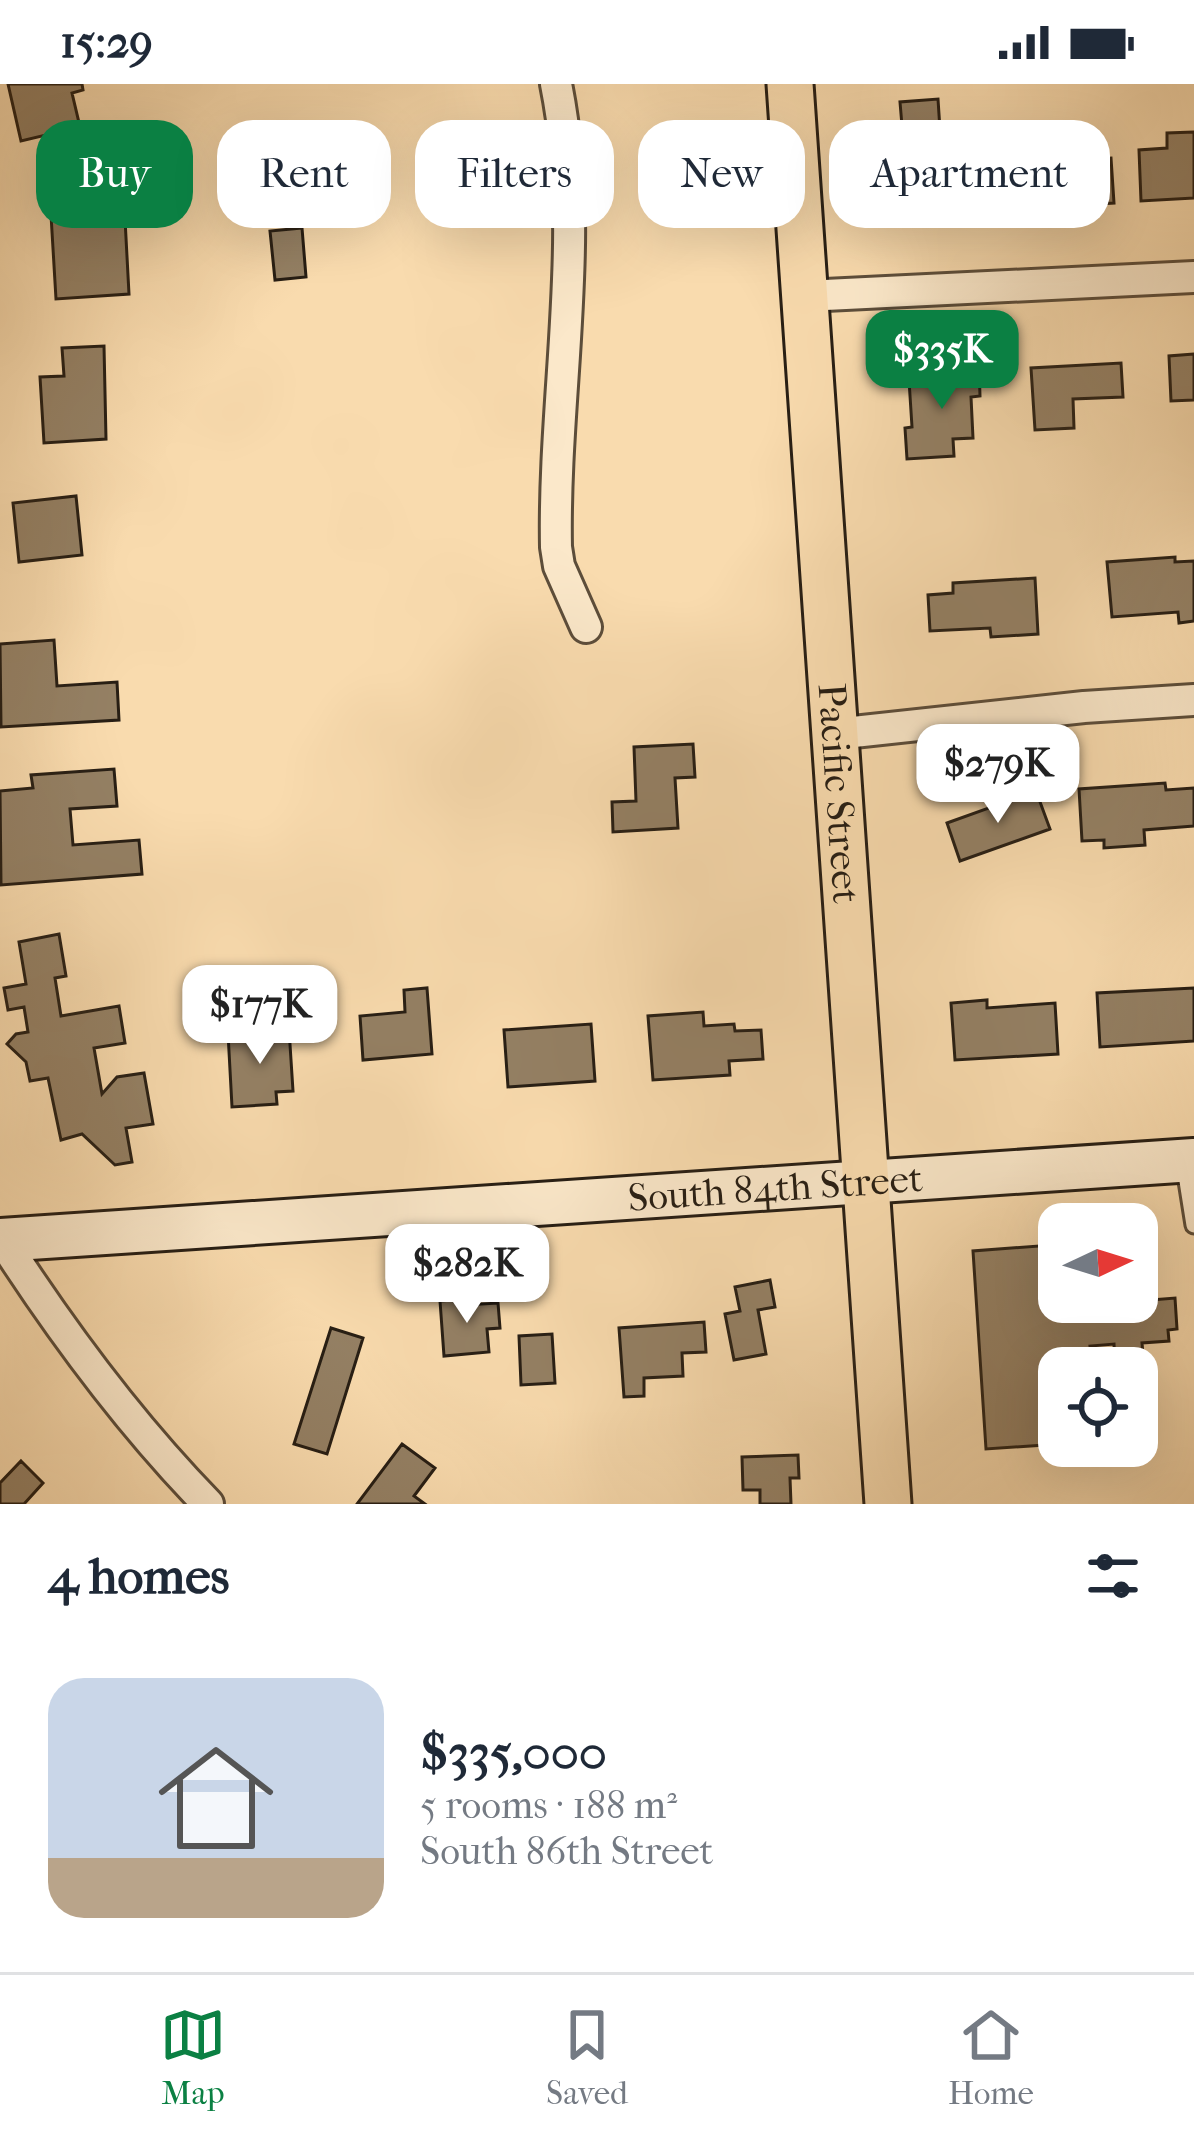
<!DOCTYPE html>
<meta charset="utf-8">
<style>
:root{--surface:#fff;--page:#f2f2f3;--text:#1f2937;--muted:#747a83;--line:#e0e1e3;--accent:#0b8043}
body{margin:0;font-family:"IM FELL French Canon",serif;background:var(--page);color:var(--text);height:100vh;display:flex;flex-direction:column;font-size:45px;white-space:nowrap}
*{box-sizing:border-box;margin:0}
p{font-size:39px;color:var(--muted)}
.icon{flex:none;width:66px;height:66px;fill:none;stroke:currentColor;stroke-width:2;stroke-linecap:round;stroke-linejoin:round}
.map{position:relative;height:1420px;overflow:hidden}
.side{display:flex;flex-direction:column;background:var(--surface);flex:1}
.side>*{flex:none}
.banner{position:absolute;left:36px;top:36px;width:1122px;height:108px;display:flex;gap:24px}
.needle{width:78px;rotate:86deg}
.controls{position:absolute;left:1038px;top:1119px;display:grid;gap:24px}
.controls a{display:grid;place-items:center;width:120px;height:120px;border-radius:24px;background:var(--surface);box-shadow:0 12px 48px #0002;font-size:60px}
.price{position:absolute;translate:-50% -102px;padding:0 27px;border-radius:24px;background:#fff;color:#222;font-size:39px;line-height:78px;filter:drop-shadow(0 3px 6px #0008)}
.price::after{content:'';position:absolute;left:50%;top:72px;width:36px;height:27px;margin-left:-18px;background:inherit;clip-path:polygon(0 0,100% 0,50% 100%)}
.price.selected{background:var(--accent);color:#fff}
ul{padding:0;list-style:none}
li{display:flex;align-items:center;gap:36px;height:300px;padding:0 48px}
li+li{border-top:3px solid var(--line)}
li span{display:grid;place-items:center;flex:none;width:336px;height:240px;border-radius:36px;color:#555}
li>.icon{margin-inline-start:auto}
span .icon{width:144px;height:144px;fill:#fffc;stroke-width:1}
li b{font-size:51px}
h2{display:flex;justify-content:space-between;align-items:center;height:144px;padding:0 48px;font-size:51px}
.chip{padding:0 42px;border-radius:36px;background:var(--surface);box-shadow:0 12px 48px #0002;font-size:42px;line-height:108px}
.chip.selected{background:var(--accent);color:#fff}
.status{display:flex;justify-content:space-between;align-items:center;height:84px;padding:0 60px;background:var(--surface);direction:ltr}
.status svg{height:33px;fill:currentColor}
.menu{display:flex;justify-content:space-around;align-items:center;height:168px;border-top:3px solid var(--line);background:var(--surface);font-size:33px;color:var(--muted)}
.menu a{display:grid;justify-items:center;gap:6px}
.menu .selected{color:var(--accent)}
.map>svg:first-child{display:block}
.building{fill:#948064;stroke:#271e14;stroke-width:3}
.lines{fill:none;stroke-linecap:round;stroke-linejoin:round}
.service-casing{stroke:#5c4d3a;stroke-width:21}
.minor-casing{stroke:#5c4d3a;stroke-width:36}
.secondary-casing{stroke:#271e14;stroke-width:48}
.primary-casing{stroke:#271e14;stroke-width:51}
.service{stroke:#fbe8ca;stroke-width:15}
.minor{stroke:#fbe8ca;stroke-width:30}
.secondary{stroke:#fbe8ca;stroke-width:42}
.primary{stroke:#f9dbae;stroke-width:45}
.labels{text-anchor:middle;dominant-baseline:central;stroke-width:9;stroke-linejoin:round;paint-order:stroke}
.street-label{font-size:39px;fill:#271e14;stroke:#fbe8ca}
</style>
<div class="status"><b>15:29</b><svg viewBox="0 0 49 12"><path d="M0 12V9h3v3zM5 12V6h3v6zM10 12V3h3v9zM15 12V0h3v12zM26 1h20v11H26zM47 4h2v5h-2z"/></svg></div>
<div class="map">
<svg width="1194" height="1420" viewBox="0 0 1194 1420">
<rect width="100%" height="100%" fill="#f9dbae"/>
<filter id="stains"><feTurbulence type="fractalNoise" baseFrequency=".00167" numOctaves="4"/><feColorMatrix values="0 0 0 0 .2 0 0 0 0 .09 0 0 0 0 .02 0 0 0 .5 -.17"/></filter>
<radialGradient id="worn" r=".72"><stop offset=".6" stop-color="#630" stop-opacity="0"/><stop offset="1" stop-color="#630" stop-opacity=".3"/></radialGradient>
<path class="building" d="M8,0H82L83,6L72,9L80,43L21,57Z
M938,15L940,46H930L933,89L940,88L943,126L902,129L899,71L886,72L884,43L902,42L900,18Z
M1194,48V114L1141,117L1139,66L1167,64V49Z
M1054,58L1055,77L1111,74L1114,119L1011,125L1009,80L1032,78L1031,59Z
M99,111L100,137L125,135L129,210L56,215L50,114Z
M302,144L306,193L275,196L270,147Z
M104,262L106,355L44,359L40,293L64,292L62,264Z
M1194,270V316L1171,317L1169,272Z
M1121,279L1123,313L1073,315L1074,344L1035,346L1031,284Z
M979,280L980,312L971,313L973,354L953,355L954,372L907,375L905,344L912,343L909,296L945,294L944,282Z
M76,412L82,471L19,478L13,419Z
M1175,473V478L1194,477V537L1179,539L1178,528L1112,533L1107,478Z
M1035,494L1038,550L991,553L990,544L930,547L928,511L953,509V499Z
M54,556L57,602L117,598L119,636L1,643L0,560Z
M693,660L695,693L675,694L678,744L613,748L612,718L636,717L634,663Z
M114,685L117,722L70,725L73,761L139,756L142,790L1,801L0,707L33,704L31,691Z
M1165,699L1166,706L1194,704V742L1144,746L1145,761L1104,764V756L1082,757L1079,705Z
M1036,707L1050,745L960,777L947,739Z
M59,850L66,892L55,894L61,932L119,922L125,959L94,964L102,1010L117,993L144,989L153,1040L126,1044L132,1078L115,1081L82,1050L61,1056L48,994L30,997L26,978L7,960L16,950L28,948L24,923L8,926L4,904L26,900L19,858Z
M427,904L432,970L363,976L360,932L405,928L404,906Z
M1194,904V957L1100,963L1097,909Z
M987,916V924L1055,919L1058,970L955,976L951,919Z
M703,928L704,942L734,940L735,947L761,946L763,975L729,977L730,991L653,996L648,932Z
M591,940L595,997L508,1003L504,946Z
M289,945L293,1007L276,1008L277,1020L232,1023L228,949Z
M1052,1161L1059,1218H1137L1138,1211V1217L1175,1214L1177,1245L1168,1246L1169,1257L1142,1259L1145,1293L1137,1294V1284H1115L1114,1260L1090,1262L1091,1271L1060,1274L1059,1360L986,1365L973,1167Z
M770,1196L775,1223L758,1226L766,1270L734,1276L725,1230L740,1227L735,1203Z
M465,1215L466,1221L498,1219L500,1244L487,1245L489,1268L444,1272L440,1217Z
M704,1238L706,1268L682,1269L683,1292L644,1294V1312L624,1313L619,1244Z
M331,1244L363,1254L327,1370L294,1360Z
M552,1250L555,1299L521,1301L519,1252Z
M402,1360L435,1384L414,1412L425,1420H357Z
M798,1371L799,1394H790L791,1420H760V1406H743L742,1373Z
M21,1377L43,1399L24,1420H0V1399Z"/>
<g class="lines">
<g class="service-casing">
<path id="service" d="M1184,1078L1194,1141"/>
</g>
<g class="minor-casing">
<path id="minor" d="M556,0C587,154 553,308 556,463L559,482L586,543
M805,212L1194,193
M835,650L1084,623L1194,616
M0,1152C61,1247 128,1338 208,1420"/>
</g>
<g class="secondary-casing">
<g id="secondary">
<path id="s1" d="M0,1156L1194,1076"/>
</g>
</g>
<g class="primary-casing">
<g id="primary">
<path id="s2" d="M790,0L888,1420"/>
</g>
</g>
<use href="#service" class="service"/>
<use href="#minor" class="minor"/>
<use href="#secondary" class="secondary"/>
<use href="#primary" class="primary"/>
</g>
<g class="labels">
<g class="street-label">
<text stroke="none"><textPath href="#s2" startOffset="711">Pacific Street</textPath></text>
<text stroke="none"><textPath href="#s1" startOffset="777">South 84th Street</textPath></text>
</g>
</g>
<rect width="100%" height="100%" filter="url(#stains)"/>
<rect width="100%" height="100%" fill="url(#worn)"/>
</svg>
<div class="controls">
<a><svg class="needle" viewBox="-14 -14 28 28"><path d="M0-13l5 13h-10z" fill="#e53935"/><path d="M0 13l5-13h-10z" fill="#747a83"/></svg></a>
<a><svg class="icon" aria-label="locate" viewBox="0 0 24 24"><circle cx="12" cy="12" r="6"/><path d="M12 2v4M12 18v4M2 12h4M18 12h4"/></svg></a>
</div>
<b class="price selected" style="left:942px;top:328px">$335K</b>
<b class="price" style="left:998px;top:742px">$279K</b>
<b class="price" style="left:260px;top:983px">$177K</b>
<b class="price" style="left:467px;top:1242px">$282K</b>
<div class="banner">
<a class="chip selected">Buy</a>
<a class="chip">Rent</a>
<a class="chip">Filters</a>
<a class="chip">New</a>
<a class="chip">Apartment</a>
</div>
</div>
<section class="side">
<h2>4 homes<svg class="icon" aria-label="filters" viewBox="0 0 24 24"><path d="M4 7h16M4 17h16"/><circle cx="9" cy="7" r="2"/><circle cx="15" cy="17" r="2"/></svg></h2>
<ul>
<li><span style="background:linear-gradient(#c9d6e8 75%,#b9a48a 0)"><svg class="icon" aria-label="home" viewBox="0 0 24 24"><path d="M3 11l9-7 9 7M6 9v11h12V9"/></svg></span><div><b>$335,000</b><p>5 rooms · 188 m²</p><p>South 86th Street</p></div></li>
</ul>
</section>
<nav class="menu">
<a class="selected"><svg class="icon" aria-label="map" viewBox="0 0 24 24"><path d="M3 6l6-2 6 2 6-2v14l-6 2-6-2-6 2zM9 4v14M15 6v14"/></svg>Map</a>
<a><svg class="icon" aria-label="saved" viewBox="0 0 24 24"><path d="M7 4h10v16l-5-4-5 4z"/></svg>Saved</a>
<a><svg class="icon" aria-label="home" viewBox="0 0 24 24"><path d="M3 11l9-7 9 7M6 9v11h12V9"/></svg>Home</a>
</nav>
